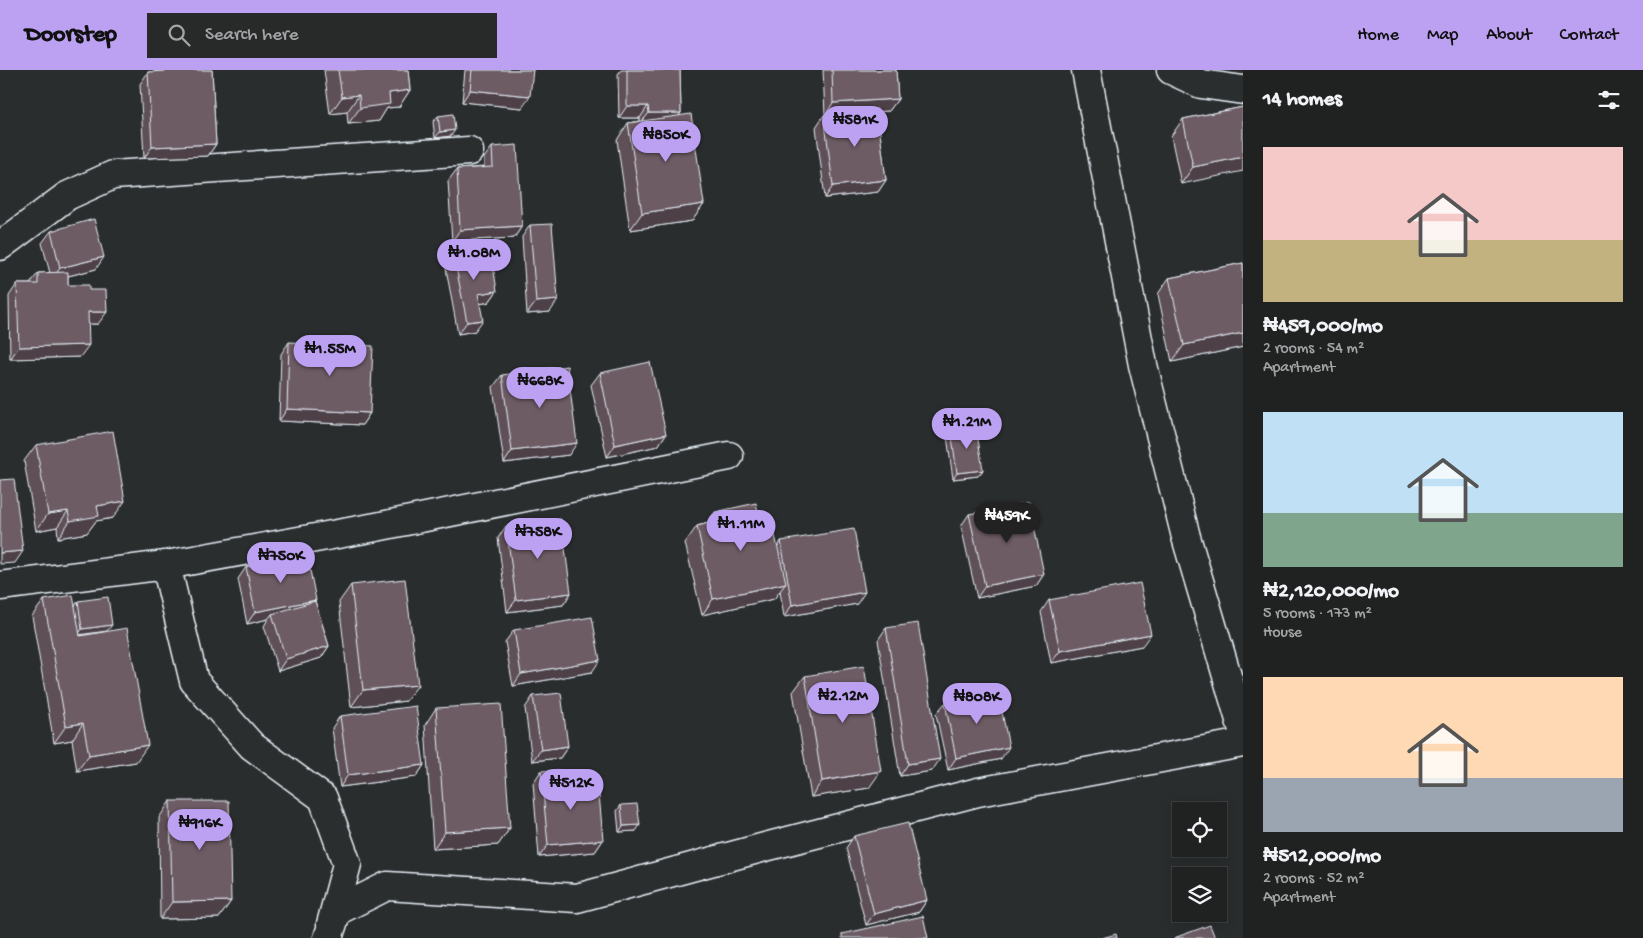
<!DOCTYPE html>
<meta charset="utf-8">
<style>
:root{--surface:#202222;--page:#282a2a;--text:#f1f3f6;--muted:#a2a4a5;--line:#3d3f40;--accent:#bca0f2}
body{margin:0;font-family:"Gochi Hand",sans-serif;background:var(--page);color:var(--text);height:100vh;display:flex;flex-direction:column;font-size:19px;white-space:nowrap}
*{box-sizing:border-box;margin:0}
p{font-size:16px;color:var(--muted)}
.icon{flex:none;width:28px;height:28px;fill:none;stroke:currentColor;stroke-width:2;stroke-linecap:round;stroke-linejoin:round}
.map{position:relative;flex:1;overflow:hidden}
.side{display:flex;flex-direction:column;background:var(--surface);width:400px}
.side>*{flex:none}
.fabs{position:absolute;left:1172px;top:732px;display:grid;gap:10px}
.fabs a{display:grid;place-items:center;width:55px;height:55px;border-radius:0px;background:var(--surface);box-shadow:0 2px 12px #0003,0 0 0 1px var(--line);font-size:25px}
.price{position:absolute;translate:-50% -42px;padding:0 11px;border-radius:18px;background:var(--accent);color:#111;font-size:16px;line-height:32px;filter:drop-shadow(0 1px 2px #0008)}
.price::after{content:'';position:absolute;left:50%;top:30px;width:15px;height:11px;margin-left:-8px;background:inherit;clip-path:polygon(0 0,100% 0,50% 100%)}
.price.on{background:#222;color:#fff}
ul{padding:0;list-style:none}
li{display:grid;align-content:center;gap:10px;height:265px;padding:0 20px}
li span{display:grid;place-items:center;height:155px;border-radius:0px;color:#555}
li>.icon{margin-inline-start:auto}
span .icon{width:90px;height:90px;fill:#fffc;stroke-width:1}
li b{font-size:21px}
h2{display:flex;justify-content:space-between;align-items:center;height:60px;padding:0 20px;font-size:21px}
header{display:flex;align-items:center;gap:30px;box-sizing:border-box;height:70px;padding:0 25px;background:var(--accent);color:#111}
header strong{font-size:24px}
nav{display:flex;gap:28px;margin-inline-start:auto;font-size:18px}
.search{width:350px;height:45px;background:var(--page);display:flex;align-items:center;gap:12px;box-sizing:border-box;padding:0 18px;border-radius:0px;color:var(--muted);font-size:19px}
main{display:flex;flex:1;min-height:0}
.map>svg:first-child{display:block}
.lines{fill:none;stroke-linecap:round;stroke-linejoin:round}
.street-casing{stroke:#e8f1f8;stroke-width:31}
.street{stroke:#2a2d2e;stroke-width:28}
.wall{fill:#5f4f57;stroke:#e8f1f8}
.shaded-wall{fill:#4d4047;stroke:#e8f1f8}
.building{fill:#6e5c65;stroke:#e8f1f8}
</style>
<header>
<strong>Doorstep</strong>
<div class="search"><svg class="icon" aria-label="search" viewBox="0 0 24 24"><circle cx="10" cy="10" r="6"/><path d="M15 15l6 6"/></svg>Search here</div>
<nav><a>Home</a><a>Map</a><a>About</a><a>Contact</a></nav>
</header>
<main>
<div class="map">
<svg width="1243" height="868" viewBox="0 0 1243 868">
<rect width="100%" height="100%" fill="#2a2d2e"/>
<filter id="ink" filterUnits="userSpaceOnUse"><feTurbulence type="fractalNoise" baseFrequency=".02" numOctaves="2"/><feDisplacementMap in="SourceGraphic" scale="10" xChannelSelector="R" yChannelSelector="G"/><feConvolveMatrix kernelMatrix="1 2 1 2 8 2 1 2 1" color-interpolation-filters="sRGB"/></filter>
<g filter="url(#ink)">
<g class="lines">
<g class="street-casing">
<path id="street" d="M1086,0L1143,295L1186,467L1243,660
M1171,0L1201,14L1243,20
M0,176L67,126L113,105L469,81
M166,495L194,611L252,676L323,728L347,794L331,854
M0,516L166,495L376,457L729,386
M328,868L337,841L387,816L577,828L765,777L978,722L1243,673"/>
</g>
<use href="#street" class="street"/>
</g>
<path class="wall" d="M156,0H212L216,74L208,86L144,88L140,14L148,2H156Z
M324,0H408L410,20L399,37L387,38L379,51L348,54L347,42L330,44Z
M465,0H533L522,38L462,32Z
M621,0H680L681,43L679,45L704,134L692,151L630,160L617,70L628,53L640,51V48H619L618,4Z
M823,0H896L898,29L889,41H877L886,110L878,122L825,128L816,57L824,45L836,44L825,45Z
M1243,37L1181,114L1171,66L1183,49Z
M438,46L451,66L435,68L433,52Z
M492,77L522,156L514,168L452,171L448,111L457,99L484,97V88Z
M530,155L550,242L527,244L522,167Z
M51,161L96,199L68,206V215L89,220L98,254H88L80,287L10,289L9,226L17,214H30L38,203H50L42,173Z
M453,182L478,192L497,221L489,232L480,234L475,261L458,264L445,193Z
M1243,193V277L1172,292L1158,224L1169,208Z
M289,272L370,343L362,355L279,351L281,284Z
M600,303L666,364L658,376L607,387L591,315Z
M502,305L569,385L504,393L493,317Z
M951,360L983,400L978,406L953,409L947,366Z
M36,375L113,448L96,451L87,463L58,468L57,457L36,461L24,391Z
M715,442L759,447L778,477L781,471L857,534L784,547L780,521L774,529L702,545L685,473L697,456L707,453Z
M969,444L1044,504L1036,516L977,528L961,456Z
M506,456L571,523L563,535L507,542L498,468Z
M246,497L315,531L329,576L321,588L278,601L264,556L268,549L247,554L238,509Z
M351,515L406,631L351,637L339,532Z
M44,530L75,536L78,531L107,561L80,565L136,692L77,701L72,670L54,673L32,546Z
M1049,530L1142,576L1051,593L1041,542Z
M886,558L932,701L900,706L878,570Z
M514,560L592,602L513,616L505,572Z
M805,606L869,718L811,727L793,622Z
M533,626L568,676L560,688L532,691L525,638Z
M945,633L1001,689L948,700L936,644Z
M436,638L510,758L498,775L433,779L425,655Z
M340,646L424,695L416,707L340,717L332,658Z
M541,701L560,715L603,770L595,782L539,787L533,713Z
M170,731L231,831L219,848L160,849L159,748Z
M621,735L636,761L619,762L617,741Z
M854,766L927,830L919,842L866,855L846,778Z"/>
<path class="shaded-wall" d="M410,20L399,37L387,38L379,51L348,54L360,38L389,23Z
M470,20L530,26L522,38L462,32Z
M359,25L347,42L330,44L342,27Z
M898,29L889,41L825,45L833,33Z
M627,36H648L640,48H619Z
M649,43H681L672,55L640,54Z
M455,60L451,66L435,68L440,62Z
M216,74L208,86L144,88L152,77Z
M1243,87V101L1181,114L1193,97Z
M886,110L878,122L825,128L833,116Z
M704,134L692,151L630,160L642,143Z
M522,156L514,168L452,171L460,160Z
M104,187L96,199L52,210L60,198Z
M497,221L489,232L470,236L478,224Z
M558,230L550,242L527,244L536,232Z
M88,242H107L98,254H79Z
M483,250L475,261L458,264L467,252Z
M1243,263V277L1172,292L1184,275Z
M89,275L80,287L10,289L19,277Z
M287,339L370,343L362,355L279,351Z
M666,364L658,376L607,387L615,375Z
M577,373L569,385L504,393L512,381Z
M983,400L978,406L953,409L957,403Z
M125,431L113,448L96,451L87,463L58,468L70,451L97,436Z
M68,441L57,457L36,461L48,444Z
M23,481L15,493L0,494V483Z
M1044,504L1036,516L977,528L985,516Z
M786,513L774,529L702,545L713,529Z
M865,522L857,534L784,547L792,535Z
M571,523L563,535L507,542L516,530Z
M316,530L308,542L272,544L268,549L247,554L255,542Z
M112,555L107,561L78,565L82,559Z
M1151,564L1142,576L1051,593L1060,581Z
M329,576L321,588L278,601L286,589Z
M600,590L592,602L513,616L521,604Z
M418,615L406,631L351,637L363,620Z
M83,653L72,670L54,673L66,656Z
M148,675L136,692L77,701L89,685Z
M568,676L560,688L532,691L541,680Z
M1009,677L1001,689L948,700L956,688Z
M940,689L932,701L900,706L908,694Z
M424,695L416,707L340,717L348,705Z
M881,701L869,718L811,727L822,711Z
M640,755L636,761L619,762L623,756Z
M510,758L498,775L433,779L445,762Z
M603,770L595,782L539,787L548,775Z
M927,830L919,842L866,855L874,844Z
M231,831L219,848L160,849L172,832Z"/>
<path class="building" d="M165,0H212L216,74L152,77L148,2L165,1Z
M338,0H408L410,20L389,23L390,34L360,38L359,25L342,27Z
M472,0H533L530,26L470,20Z
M627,0H680L681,43H649L648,36H627Z
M832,0H896L898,29L833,33Z
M1243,37V87L1193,97L1183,49Z
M877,39L886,110L833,116L824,45Z
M453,44L455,60L440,62L438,46Z
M691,44L704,134L642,143L628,53Z
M517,75L522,156L460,160L457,99L493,97L492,77Z
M94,149L104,187L60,198L51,161Z
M552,154L558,230L536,232L530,155Z
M476,177L478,192L492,189L497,221L478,224L483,250L467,252L453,182Z
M1243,193V263L1184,275L1169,208Z
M68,202V215H89V220H106L107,242H88L89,275L19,277L17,214H38V203Z
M289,272L373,276L370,343L287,339Z
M650,292L666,364L615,375L600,303Z
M567,296L577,373L512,381L502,305Z
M976,357L983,400L957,403L951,360Z
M113,361L125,431L97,436L99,446L70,451L68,441L48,444L36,375Z
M14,409L23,481L0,483V410Z
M1029,432L1044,504L985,516L969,444Z
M756,433L759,447L770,444L786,513L713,529L697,456L717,451L715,442Z
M561,449L571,523L516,530L506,456Z
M854,459L865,522L792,535L781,471Z
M307,485L316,530L255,542L246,497Z
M405,509L418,615L363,620L351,515Z
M1140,513L1151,564L1060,581L1049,530Z
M73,525L80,566L127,558L148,675L89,685L83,653L66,656L44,530Z
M108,527L112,555L82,559L78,531Z
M315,531L329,576L286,589L272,544Z
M592,547L600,590L521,604L514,560Z
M918,553L940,689L908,694L886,558Z
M864,596L881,701L822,711L805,606Z
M998,622L1009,677L956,688L945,633Z
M561,623L568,676L541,680L533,626Z
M501,634L510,758L445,762L436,638Z
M416,636L424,695L348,705L340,646Z
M559,700L560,715L598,712L603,770L548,775L541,701Z
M170,731H229L231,831L172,832Z
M637,734L640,755L623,756L621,735Z
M908,753L927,830L874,844L854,766Z
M923,846L928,868H842V864Z
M1210,855L1215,868H1174Z
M1116,864L1117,868H1102Z"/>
</g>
</svg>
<div class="fabs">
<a><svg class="icon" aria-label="locate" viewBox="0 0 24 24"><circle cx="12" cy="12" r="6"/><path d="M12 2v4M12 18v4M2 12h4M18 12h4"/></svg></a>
<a><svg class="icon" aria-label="layers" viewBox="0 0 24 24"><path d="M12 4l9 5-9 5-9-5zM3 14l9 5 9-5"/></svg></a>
</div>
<b class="price" style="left:855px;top:78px">₦581K</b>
<b class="price" style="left:666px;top:93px">₦850K</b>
<b class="price" style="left:474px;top:211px">₦1.08M</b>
<b class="price" style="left:330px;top:307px">₦1.55M</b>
<b class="price" style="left:540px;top:339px">₦668K</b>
<b class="price" style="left:967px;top:380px">₦1.21M</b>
<b class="price on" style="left:1007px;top:474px">₦459K</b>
<b class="price" style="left:741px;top:482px">₦1.11M</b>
<b class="price" style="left:538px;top:490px">₦758K</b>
<b class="price" style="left:281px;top:514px">₦750K</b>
<b class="price" style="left:843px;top:654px">₦2.12M</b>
<b class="price" style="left:977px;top:655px">₦808K</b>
<b class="price" style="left:571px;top:741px">₦512K</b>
<b class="price" style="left:200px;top:781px">₦916K</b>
</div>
<section class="side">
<h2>14 homes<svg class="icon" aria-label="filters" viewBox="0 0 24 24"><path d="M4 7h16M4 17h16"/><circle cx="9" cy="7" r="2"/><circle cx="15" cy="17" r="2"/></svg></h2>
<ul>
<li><span style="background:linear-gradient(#f6c9c9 60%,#c2b280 0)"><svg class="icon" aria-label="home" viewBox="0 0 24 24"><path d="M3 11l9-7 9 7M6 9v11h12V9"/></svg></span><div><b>₦459,000/mo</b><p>2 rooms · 54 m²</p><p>Apartment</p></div></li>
<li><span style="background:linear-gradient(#bfe0f5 65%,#7fa58c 0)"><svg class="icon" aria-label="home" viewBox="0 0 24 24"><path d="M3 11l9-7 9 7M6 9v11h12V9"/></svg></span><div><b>₦2,120,000/mo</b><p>5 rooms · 173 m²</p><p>House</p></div></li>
<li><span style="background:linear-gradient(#ffd9b3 65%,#9aa5b1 0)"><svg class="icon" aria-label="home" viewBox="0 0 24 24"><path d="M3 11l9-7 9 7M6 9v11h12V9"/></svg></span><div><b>₦512,000/mo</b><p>2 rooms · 52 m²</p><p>Apartment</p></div></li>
</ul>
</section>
</main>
